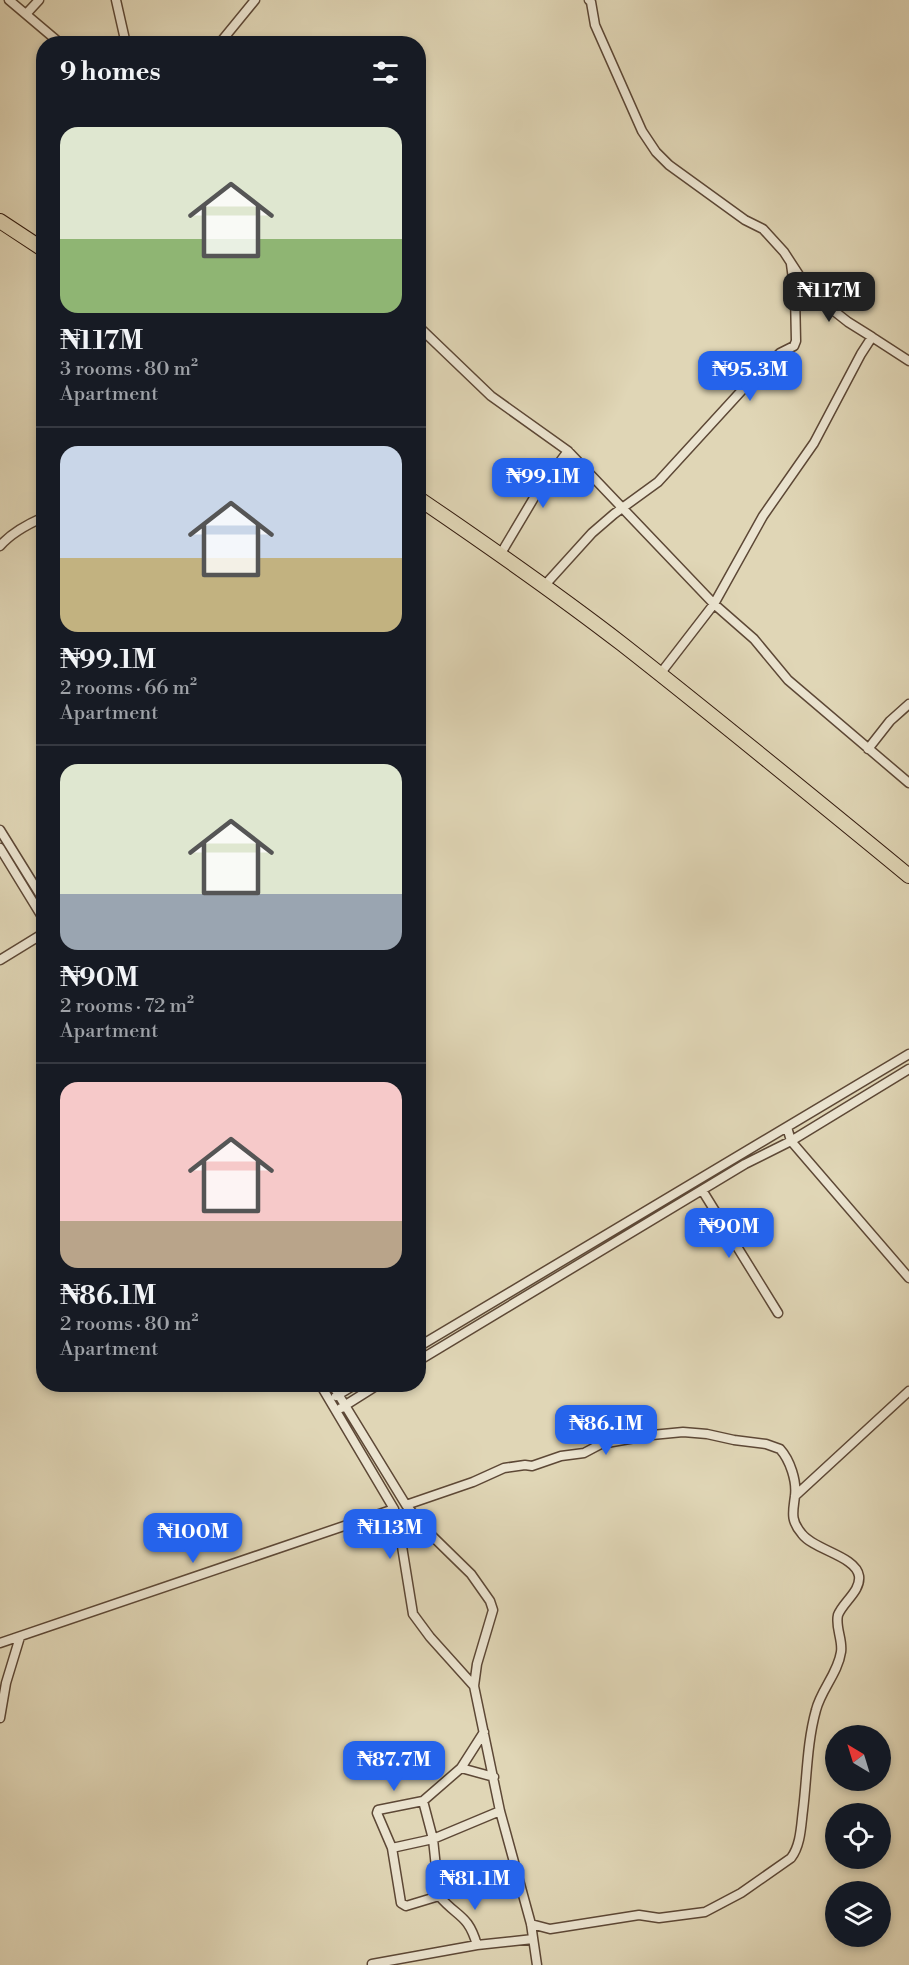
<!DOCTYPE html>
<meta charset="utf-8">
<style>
:root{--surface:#171b24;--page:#242831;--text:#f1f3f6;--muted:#9ea1a6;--line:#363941;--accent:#2563eb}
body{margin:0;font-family:"Libre Bodoni",serif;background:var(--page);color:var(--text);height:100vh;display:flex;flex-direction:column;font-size:22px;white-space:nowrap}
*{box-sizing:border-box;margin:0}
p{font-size:20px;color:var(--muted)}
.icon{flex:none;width:33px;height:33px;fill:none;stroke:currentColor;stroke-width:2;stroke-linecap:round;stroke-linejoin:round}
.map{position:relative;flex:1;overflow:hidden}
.details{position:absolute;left:36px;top:36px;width:390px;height:1356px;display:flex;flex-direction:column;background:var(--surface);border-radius:24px;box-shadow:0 3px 9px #0003}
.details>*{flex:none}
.needle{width:39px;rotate:322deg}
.fabs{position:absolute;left:825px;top:1725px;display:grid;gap:12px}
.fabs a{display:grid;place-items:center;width:66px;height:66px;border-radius:50%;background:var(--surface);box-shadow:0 3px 9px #0003;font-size:30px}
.price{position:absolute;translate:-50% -51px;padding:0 14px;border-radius:12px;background:var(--accent);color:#fff;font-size:20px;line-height:39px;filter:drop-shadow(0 2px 3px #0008)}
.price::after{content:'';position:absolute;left:50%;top:36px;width:18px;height:14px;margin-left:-9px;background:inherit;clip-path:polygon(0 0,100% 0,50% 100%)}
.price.current{background:#222;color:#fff}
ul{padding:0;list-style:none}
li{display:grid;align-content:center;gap:12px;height:318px;padding:0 24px}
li+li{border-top:2px solid var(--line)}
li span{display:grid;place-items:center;height:186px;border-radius:18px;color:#555}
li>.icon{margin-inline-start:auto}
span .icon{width:108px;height:108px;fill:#fffc;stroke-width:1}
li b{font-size:26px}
h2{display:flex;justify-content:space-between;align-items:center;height:72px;padding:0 24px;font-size:26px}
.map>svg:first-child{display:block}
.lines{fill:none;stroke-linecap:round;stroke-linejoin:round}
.street-casing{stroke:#5d4836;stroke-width:11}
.primary-casing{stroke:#31190c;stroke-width:16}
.street{stroke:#ebe4d0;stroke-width:8}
.primary{stroke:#e0d6b6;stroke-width:14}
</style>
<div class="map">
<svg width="909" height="1965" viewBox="0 0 909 1965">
<rect width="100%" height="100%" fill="#e0d6b6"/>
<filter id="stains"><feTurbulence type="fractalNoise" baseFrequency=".00333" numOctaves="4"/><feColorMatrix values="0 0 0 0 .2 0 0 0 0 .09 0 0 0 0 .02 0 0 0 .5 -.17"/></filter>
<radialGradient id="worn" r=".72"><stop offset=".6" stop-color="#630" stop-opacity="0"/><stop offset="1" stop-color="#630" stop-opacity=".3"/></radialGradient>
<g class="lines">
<g class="street-casing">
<path id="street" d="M9,0L61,44
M116,0L126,44
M589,0L591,2L595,25L642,131L656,152L669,165L745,220L763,229L784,252L810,292L848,322L872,337L861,354L814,443L763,516L714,604L660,674
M27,13L39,0
M219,44L255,0
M418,326L491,396L568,451L714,604L754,639L788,680L909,783
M872,337L909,361
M0,546C11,533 28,524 44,517
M500,555L538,491L568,451
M544,586L592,533L614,514L658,482L744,388L780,353L794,346L796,341L795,294L791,264
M868,749L890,721L909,704
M0,830L44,901
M0,848L44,920
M0,960L44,933
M787,1127L791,1141L909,1278
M702,1190L778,1313
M418,1347L909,1054
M418,1361L745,1164L791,1141L909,1069
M320,1384L394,1509L399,1528L413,1614L430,1637L474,1686
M332,1384L406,1505L427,1531L471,1574L490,1601L493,1610L477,1664L474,1686L500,1811L531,1924L537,1965
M336,1396L356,1384
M341,1408L379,1384
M795,1496L909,1391
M406,1505L473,1482L504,1468L525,1465L532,1466L561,1456L584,1453L601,1444L652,1435L683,1432L707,1434L734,1440L766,1444L780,1449C790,1460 797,1481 795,1496C793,1512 790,1520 802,1534C814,1550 856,1556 859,1576C861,1591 843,1602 838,1615C835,1627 843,1640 841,1652C838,1673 821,1690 816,1710C807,1742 807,1777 803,1810C801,1825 801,1845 791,1858L741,1893L705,1912L659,1918L639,1915L550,1929L531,1924
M0,1643L394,1509
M0,1718L6,1683L20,1637
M461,1768L494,1777
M423,1801L433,1839L439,1896L406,1906L401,1903L392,1848L377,1813L378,1810L423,1801L461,1768L484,1732
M392,1848L433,1839L500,1811
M439,1896C458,1918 468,1914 477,1945
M372,1964L477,1945L533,1939"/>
</g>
<g class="primary-casing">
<path id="primary" d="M0,221L44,250
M418,498C487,545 556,593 622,644C719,720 814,798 909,876"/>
</g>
<use href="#street" class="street"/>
<use href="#primary" class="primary"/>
</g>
<rect width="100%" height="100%" filter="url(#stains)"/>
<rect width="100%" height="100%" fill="url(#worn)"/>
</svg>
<div class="fabs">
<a><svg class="needle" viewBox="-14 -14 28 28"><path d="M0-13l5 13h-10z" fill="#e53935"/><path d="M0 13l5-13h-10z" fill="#9ea1a6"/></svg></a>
<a><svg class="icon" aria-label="locate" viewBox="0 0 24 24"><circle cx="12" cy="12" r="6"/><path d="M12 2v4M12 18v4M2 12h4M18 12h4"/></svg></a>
<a><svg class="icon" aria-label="layers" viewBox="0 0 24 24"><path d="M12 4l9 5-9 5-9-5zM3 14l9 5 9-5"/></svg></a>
</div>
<b class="price current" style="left:829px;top:323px">₦117M</b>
<b class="price" style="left:750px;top:402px">₦95.3M</b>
<b class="price" style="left:543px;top:509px">₦99.1M</b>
<b class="price" style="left:729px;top:1259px">₦90M</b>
<b class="price" style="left:606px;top:1456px">₦86.1M</b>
<b class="price" style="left:390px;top:1560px">₦113M</b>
<b class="price" style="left:193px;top:1564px">₦100M</b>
<b class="price" style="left:394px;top:1792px">₦87.7M</b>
<b class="price" style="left:475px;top:1911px">₦81.1M</b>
<section class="details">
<h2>9 homes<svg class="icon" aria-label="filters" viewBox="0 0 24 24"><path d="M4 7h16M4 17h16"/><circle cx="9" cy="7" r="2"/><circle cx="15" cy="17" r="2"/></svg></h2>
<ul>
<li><span style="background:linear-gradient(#dfe7d0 60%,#8fb573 0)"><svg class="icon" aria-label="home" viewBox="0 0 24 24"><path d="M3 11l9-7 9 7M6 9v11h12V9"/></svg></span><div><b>₦117M</b><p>3 rooms · 80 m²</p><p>Apartment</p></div></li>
<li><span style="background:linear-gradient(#c9d6e8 60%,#c2b280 0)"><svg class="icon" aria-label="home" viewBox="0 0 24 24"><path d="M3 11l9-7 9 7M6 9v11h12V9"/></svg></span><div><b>₦99.1M</b><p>2 rooms · 66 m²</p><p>Apartment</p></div></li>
<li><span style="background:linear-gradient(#dfe7d0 70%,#9aa5b1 0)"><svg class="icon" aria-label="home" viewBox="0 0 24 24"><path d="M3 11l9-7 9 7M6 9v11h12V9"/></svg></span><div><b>₦90M</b><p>2 rooms · 72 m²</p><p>Apartment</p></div></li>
<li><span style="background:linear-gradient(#f6c9c9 75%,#b9a48a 0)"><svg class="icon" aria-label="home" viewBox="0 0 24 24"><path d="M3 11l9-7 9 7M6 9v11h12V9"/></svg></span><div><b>₦86.1M</b><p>2 rooms · 80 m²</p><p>Apartment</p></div></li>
</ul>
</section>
</div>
